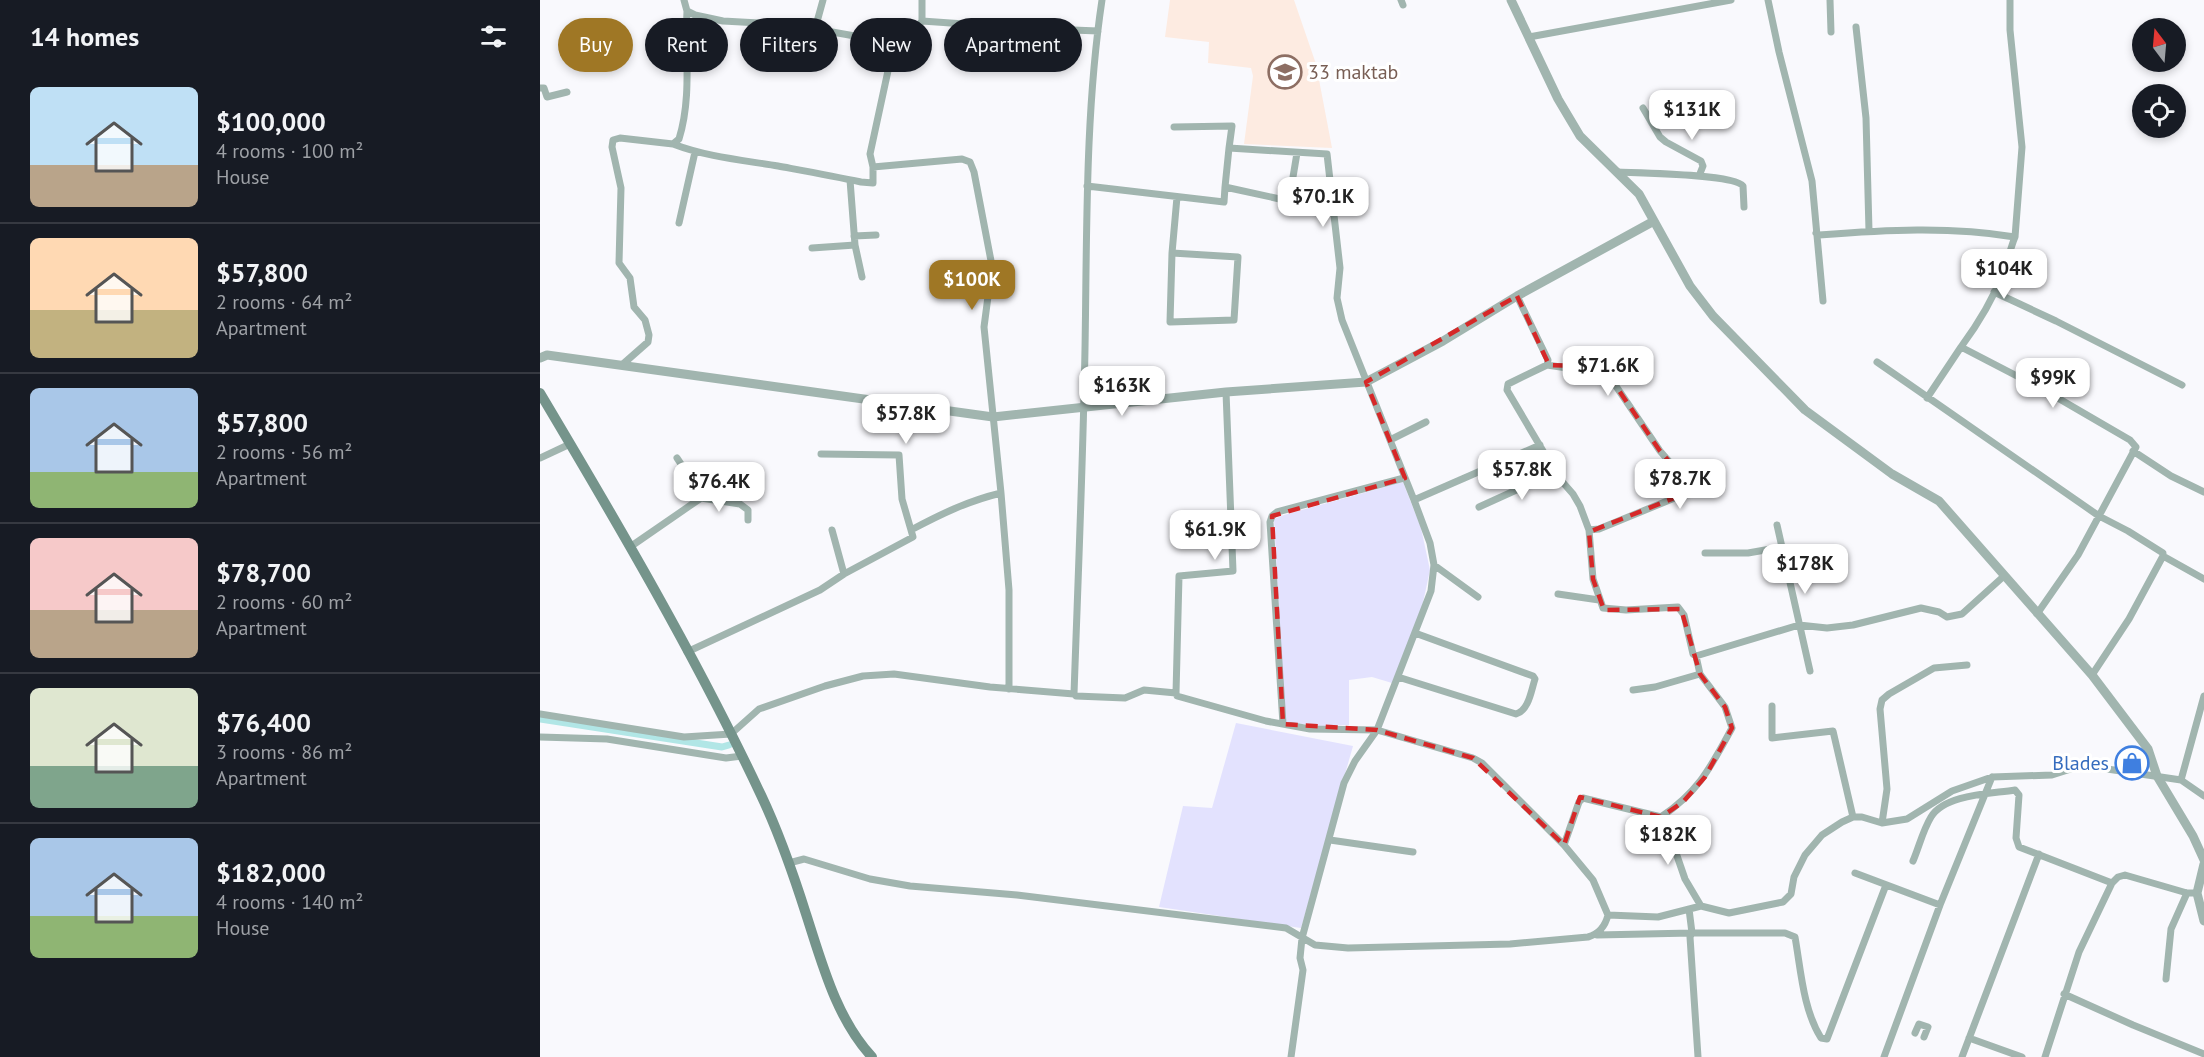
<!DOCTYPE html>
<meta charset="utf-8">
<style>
:root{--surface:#171b24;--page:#242831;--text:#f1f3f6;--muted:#9ea1a6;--line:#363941;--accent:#9f7725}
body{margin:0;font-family:"PT Sans",sans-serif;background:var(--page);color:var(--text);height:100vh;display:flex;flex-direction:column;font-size:22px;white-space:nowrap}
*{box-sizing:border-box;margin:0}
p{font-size:20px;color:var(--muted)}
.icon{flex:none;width:33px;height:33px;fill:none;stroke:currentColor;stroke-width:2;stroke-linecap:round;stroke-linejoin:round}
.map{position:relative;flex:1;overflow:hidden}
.sheet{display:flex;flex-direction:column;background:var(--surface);width:540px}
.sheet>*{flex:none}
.banner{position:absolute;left:18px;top:18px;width:570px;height:54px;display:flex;gap:12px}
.needle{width:39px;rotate:344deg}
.tools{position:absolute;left:1592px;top:18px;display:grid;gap:12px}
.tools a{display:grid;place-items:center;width:54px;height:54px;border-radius:50%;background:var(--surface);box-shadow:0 3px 9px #0003;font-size:30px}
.price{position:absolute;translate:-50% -51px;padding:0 14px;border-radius:12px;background:#fff;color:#222;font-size:20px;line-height:39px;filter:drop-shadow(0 2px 3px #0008)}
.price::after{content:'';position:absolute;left:50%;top:36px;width:18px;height:14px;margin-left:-9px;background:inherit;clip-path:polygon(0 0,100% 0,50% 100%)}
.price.selected{background:var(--accent);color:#fff}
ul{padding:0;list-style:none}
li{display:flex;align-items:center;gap:18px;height:150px;padding:0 30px}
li+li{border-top:2px solid var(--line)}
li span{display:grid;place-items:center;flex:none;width:168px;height:120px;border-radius:9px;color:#555}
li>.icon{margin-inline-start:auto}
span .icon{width:72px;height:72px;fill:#fffc;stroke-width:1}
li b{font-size:26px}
h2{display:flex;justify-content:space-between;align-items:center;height:72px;padding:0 30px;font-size:26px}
.pill{padding:0 21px;border-radius:27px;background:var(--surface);box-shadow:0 3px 9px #0003;font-size:21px;line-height:54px}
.pill.selected{background:var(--accent);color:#fff}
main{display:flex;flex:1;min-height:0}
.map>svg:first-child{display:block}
.education{fill:#fdebe1}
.green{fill:#e3e2fe}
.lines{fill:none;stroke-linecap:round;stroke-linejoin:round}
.canal{stroke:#b1e6e6;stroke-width:7}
.minor{stroke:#a1b5af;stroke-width:7}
.tertiary{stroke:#a1b5af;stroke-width:9}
.secondary{stroke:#75948b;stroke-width:10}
.marked{fill:none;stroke:#d62828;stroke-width:4.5;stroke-dasharray:12 8;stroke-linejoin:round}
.labels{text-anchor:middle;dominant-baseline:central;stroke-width:6;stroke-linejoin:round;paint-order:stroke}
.education-label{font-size:20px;fill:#785e54;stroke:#fff;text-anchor:start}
.shop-label{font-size:20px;fill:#366cbe;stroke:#fff;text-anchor:end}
</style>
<main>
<section class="sheet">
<h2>14 homes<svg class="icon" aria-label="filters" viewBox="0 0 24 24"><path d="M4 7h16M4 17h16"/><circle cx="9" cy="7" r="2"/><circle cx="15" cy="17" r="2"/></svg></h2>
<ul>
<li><span style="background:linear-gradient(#bfe0f5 65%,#b9a48a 0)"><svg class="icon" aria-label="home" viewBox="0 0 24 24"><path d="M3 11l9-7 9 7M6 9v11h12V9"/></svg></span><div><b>$100,000</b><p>4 rooms · 100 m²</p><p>House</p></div></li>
<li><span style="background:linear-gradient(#ffd9b3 60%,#c2b280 0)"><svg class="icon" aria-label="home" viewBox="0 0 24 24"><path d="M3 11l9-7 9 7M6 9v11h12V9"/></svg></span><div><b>$57,800</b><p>2 rooms · 64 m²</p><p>Apartment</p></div></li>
<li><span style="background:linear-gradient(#a9c7e8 70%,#8fb573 0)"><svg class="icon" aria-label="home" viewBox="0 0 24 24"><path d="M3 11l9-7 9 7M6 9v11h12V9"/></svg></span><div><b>$57,800</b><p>2 rooms · 56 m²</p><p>Apartment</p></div></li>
<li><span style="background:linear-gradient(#f6c9c9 60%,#b9a48a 0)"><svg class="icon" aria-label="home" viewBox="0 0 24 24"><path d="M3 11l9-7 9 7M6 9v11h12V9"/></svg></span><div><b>$78,700</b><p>2 rooms · 60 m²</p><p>Apartment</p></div></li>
<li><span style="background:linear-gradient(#dfe7d0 65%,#7fa58c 0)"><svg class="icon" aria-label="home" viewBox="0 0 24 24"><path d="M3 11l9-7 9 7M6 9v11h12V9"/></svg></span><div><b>$76,400</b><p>3 rooms · 86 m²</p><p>Apartment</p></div></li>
<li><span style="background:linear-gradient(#a9c7e8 65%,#8fb573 0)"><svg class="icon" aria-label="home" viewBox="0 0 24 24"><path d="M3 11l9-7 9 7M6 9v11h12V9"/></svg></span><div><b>$182,000</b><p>4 rooms · 140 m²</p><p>House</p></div></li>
</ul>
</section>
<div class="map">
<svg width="1664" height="1057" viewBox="0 0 1664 1057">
<rect width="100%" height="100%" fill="#f9f9fd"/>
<path class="education" d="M630,0H754L776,64L792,148L704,144L713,76L711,68L668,63L669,42L625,37Z"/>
<path class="green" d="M863,482L881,528L890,570L882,607L852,683L832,677L809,680V725L779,726L745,722L734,519L744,515Z
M696,723L813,746L761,928L619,907L643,806L672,808Z"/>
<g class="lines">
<path class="canal" d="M0,719L182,747L189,745"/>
<path class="minor" d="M144,0L147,11L155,15L183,21L253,25L354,43L371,35L382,21L483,28L558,31
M382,0V21
M861,0L863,5
M1228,0L1239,52L1272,181L1283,301
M1290,0L1291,32
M1316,27L1326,118L1329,231
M275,29L283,0
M989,37L1191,0
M354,43L330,154L333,167L422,159L430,162L434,172L452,266L444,327L461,493L469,590V689
M0,88H4L7,97L27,92
M1103,108L1120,137L1126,142L1161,161L1163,166L1159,176
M634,127L692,126L689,148
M133,144C167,157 202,160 238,166C265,171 293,176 321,182L333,183V167
M1077,172C1097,173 1194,174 1203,186L1204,207
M310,180L315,245L322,277
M547,186L684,202L685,187L749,201L757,153
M685,187L689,148L787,154L800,268L797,298L802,320L874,500L890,543L894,565L891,591L837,730L815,761L804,783L762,938L760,958L763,970L751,1057
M139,223L155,152
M1276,233L1279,235C1344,230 1410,226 1475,237L1482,147L1470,30V0
M314,236L336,235
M272,248L315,245
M632,253L698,257L694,320L630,322L632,253L637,197
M1454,292L1516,321L1642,385
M977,296L1008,360L1007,365L968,384L967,390L1019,478L1033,494L1040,506L1049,530L1053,579L1063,608L1086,610L1138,607L1144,615L1153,654L1156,656L1259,625L1287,628L1313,625L1381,608L1399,612L1407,617L1422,614L1464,576
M1421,347C1438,324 1453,299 1463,273C1468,261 1470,249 1475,237
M1337,362L1559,516L1588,531L1623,553V556L1589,619L1552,675
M83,364L108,342L109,335L105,320L94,307L90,278L79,263L81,188L72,147L73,140L80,138L133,144L139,139C152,97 145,53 147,11
M1007,365L1034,369L1063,367L1120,451L1154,490L1059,529L1049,530
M1387,398L1421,347L1504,390L1590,440L1596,447L1538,555L1497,614
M850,440L886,422
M1593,451L1631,476L1664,492
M281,454L359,455L362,499L371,530
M0,458L30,444
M161,498L200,504L208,510V520
M874,500L1000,445
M939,507L1016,472
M1237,525L1270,671
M292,530L304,574L373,537L371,530C401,514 428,501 461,493
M90,547L161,498V494L137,458
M1165,553H1208L1242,547
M1623,556L1664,579
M894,565L938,597
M1018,594L1059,600
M147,652L280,590L304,574
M858,677L976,714C989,710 991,691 995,679L993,676L875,633
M1093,690L1115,687L1160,674L1156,656
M636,693L639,576L693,571L686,392
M534,694C538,579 543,464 545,349C547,234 545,113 562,0
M1232,706V738L1293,731L1313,817
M0,714L144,737L191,734L219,709L285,686L323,676L354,674L450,687L534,694L536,696L585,698L604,690L636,693L637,696L726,721L770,729L837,730L933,758L942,763L1024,845L1053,880L1068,915L1118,917L1161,906L1189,913L1243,902L1251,894L1254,877L1265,855L1282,835L1302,822L1313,817H1322L1342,823L1367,819L1412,791L1452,777L1512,775L1534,768L1547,766L1641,780L1664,696
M743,724L730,522L732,516L737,512L864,478
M0,737L67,739L186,758L202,756
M1641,780L1664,796
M1121,817L1126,842L1135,850L1145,879L1161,906
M1342,823L1347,789L1340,709L1342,700L1349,694L1394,668L1427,665
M790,840L873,852
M1024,845L1039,802L1043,798L1121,817C1160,790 1170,768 1192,728L1185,707L1160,674
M1373,861C1379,847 1383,830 1391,817C1405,794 1451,794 1475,790L1479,795L1476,838L1479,847L1572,883
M249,863L264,859L330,879L370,886L477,895L746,928L775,945L808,948L970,944L1048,937C1059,934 1065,927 1068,915
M1315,873L1400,905
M1057,935L1152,933L1149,909
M1626,979L1631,929L1647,893
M1524,994L1593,1025L1664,1054
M1375,1033L1379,1024L1388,1027L1384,1037
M1429,1038L1482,1057
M1158,1057L1150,937L1152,933H1245L1255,937C1261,971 1263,1009 1281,1038L1287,1039L1346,885
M1344,1057L1400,905L1452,777
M1422,1057L1499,854
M1505,1057L1539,952L1572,883L1578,877L1585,875L1647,893H1657"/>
<path class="tertiary" d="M971,0L1018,99L1040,136L1099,194L1150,286L1173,316L1265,410L1352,474L1399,501L1552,675L1608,749L1617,776L1653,836L1664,860
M0,358L7,355L453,417L686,392L826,382L903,341L977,296L1114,221
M1664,864L1657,893L1664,921"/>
<path class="secondary" d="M0,393C78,524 156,657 221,795C239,833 253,873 266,914C282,963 296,1018 332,1057"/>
</g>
<path class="marked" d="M977,296L1009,365L1063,367L1120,451L1154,490L1049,532L1053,579L1064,610L1141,609L1160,674L1185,707L1192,728L1165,777L1143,802L1121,817L1040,797L1024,845L933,758L837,730L743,724L732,516L865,478L826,382Z"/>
<defs>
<g id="school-ring" transform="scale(1.725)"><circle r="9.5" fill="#fff" stroke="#8d6e63" stroke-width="1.5"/><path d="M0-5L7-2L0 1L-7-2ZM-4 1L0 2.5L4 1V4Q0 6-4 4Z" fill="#8d6e63"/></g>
<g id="shop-ring" transform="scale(1.725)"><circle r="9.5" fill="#fff" stroke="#3f7fe0" stroke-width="1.5"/><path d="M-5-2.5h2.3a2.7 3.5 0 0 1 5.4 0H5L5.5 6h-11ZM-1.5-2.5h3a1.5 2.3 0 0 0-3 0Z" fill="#3f7fe0"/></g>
</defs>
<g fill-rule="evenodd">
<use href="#school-ring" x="745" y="72"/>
<use href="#shop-ring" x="1592" y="763"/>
</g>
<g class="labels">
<g class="education-label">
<text x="768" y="72">33 maktab</text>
</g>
<g class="shop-label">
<text x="1569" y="763">Blades</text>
</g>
</g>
</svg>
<div class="tools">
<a><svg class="needle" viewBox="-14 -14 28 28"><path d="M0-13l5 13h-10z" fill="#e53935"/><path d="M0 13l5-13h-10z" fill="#9ea1a6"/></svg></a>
<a><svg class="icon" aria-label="locate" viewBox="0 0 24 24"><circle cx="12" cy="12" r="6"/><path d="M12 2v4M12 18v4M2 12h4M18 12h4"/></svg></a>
</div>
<b class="price" style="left:1152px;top:141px">$131K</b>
<b class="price" style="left:783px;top:228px">$70.1K</b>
<b class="price" style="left:1464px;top:300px">$104K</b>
<b class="price selected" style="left:432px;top:311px">$100K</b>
<b class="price" style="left:1068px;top:397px">$71.6K</b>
<b class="price" style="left:1513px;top:409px">$99K</b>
<b class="price" style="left:582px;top:417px">$163K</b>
<b class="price" style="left:366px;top:445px">$57.8K</b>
<b class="price" style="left:982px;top:501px">$57.8K</b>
<b class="price" style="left:1140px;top:510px">$78.7K</b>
<b class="price" style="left:179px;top:513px">$76.4K</b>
<b class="price" style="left:675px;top:561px">$61.9K</b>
<b class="price" style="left:1265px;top:595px">$178K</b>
<b class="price" style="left:1128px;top:866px">$182K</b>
<div class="banner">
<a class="pill selected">Buy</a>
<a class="pill">Rent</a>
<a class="pill">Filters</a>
<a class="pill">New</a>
<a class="pill">Apartment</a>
</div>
</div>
</main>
